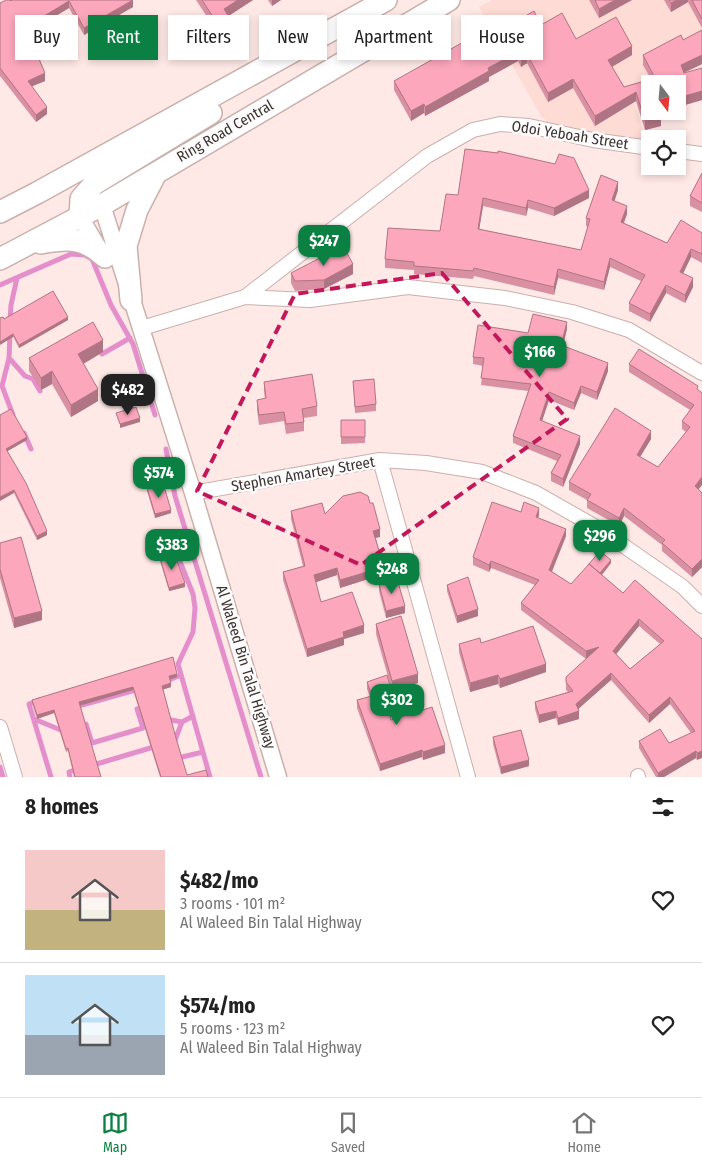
<!DOCTYPE html>
<meta charset="utf-8">
<style>
:root{--surface:#fff;--page:#f2f2f2;--text:#222;--muted:#767676;--line:#e0e0e0;--accent:#0b8043}
body{margin:0;font-family:"Fira Sans Condensed",sans-serif;background:var(--page);color:var(--text);height:100vh;display:flex;flex-direction:column;font-size:19px;white-space:nowrap}
*{box-sizing:border-box;margin:0}
p{font-size:16px;color:var(--muted)}
.icon{flex:none;width:28px;height:28px;fill:none;stroke:currentColor;stroke-width:2;stroke-linecap:round;stroke-linejoin:round}
.map{position:relative;height:777px;overflow:hidden}
.panel{display:flex;flex-direction:column;background:var(--surface);flex:1}
.panel>*{flex:none}
.banner{position:absolute;left:15px;top:15px;width:672px;height:45px;display:flex;gap:10px}
.needle{width:32px;rotate:164deg}
.controls{position:absolute;left:641px;top:75px;display:grid;gap:10px}
.controls a{display:grid;place-items:center;width:45px;height:45px;border-radius:0px;background:var(--surface);box-shadow:0 2px 8px #0003;font-size:25px}
.price{position:absolute;translate:-50% -42px;padding:0 11px;border-radius:10px;background:var(--accent);color:#fff;font-size:16px;line-height:32px;filter:drop-shadow(0 1px 2px #0008)}
.price::after{content:'';position:absolute;left:50%;top:30px;width:15px;height:11px;margin-left:-8px;background:inherit;clip-path:polygon(0 0,100% 0,50% 100%)}
.price.selected{background:#222;color:#fff}
ul{padding:0;list-style:none}
li{display:flex;align-items:center;gap:15px;height:125px;padding:0 25px}
li+li{border-top:1px solid var(--line)}
li span{display:grid;place-items:center;flex:none;width:140px;height:100px;border-radius:0px;color:#555}
li>.icon{margin-inline-start:auto}
span .icon{width:60px;height:60px;fill:#fffc;stroke-width:1}
li b{font-size:21px}
h2{display:flex;justify-content:space-between;align-items:center;height:60px;padding:0 25px;font-size:21px}
.tag{padding:0 18px;border-radius:0px;background:var(--surface);box-shadow:0 2px 8px #0003;font-size:18px;line-height:45px}
.tag.selected{background:var(--accent);color:#fff}
.tab-bar{display:flex;justify-content:space-around;align-items:center;height:70px;border-top:1px solid var(--line);background:var(--surface);font-size:14px;color:var(--muted)}
.tab-bar a{display:grid;justify-items:center;gap:2px}
.tab-bar .selected{color:var(--accent)}
.map>svg:first-child{display:block}
.built{fill:#fedbd5}
.lines{fill:none;stroke-linecap:round;stroke-linejoin:round}
.stream{stroke:#e48ecc;stroke-width:5}
.minor-casing{stroke:#cab0ac;stroke-width:16}
.tertiary-casing{stroke:#cab0ac;stroke-width:19}
.primary-casing{stroke:#cab0ac;stroke-width:24}
.minor{stroke:#fff;stroke-width:14}
.tertiary{stroke:#fff;stroke-width:16}
.primary{stroke:#fff;stroke-width:21}
.wall{fill:#d990a2;fill-rule:evenodd}
.shaded-wall{fill:#b07584}
.building{fill:#fca7bc;stroke:#b07584;fill-rule:evenodd}
.marked{fill:none;stroke:#c2185b;stroke-width:4;stroke-dasharray:10 6;stroke-linejoin:round}
.labels{text-anchor:middle;dominant-baseline:central;stroke-width:5;stroke-linejoin:round;paint-order:stroke}
.street-label{font-size:15px;fill:#3d3231;stroke:#fcfcfc}
</style>
<div class="map">
<svg width="702" height="777" viewBox="0 0 702 777">
<rect width="100%" height="100%" fill="#ffe9e6"/>
<path class="built" d="M492,0H702V66L629,87L647,142L554,127L541,116L479,7Z"/>
<g class="lines">
<path class="stream" d="M0,285L71,254L85,255L92,259L111,305L133,344L155,415
M10,321L11,305L17,278
M10,335L9,358L2,386L13,415
M102,354L130,338
M9,358L25,376L33,379L40,391
M24,433L31,449
M166,449L175,496L261,777
M190,538L185,539L179,559L193,594L195,608L193,632L178,664L210,777
M164,682L181,675
M39,700L29,704L51,777
M75,707L139,689
M34,719L63,731
M171,720L182,722
M81,726L86,724L92,743L143,728L137,709L144,707
M172,742L175,740L182,722L193,716
M182,757L203,752
M90,766L157,746
M0,767L3,777
M70,777L69,772L77,769"/>
<g class="minor-casing">
<path id="minor" d="M678,151L702,154
M245,297L427,156L473,130L500,124L529,126L593,140L650,148
M142,328L245,297L310,300L408,287L505,298L572,312L629,330L702,373
M380,460L468,777
M193,493L380,460L426,463L482,472L536,493L601,530L683,587L702,606
M0,727L15,777
M638,776V777"/>
</g>
<g class="tertiary-casing">
<path id="tertiary" d="M102,205L193,493L278,777
M80,217L102,254"/>
</g>
<g class="primary-casing">
<path id="primary" d="M0,212L37,193L386,0
M80,217L81,199L94,184L211,113
M41,243C68,238 84,237 105,257
M0,259L102,205L449,0
M131,300L126,246L137,210L155,175"/>
</g>
<use href="#minor" class="minor"/>
<use href="#tertiary" class="tertiary"/>
<use href="#primary" class="primary"/>
</g>
<path class="wall" d="M133,0V7L84,35L69,8L32,30L43,56L38,58L45,81L32,86L47,114L36,122L0,76V3L11,1Z
M196,0H253L228,16L232,31L221,38Z
M268,0H281L272,6Z
M589,0H632L599,18Z
M664,0H702V28L688,2L671,12Z
M541,25L576,39L632,55L612,67L624,87L651,79L643,65V55L683,40L702,30V64L684,73L702,100L678,107V84L660,112L661,126L645,130L636,101L595,126L573,88L548,102L527,63L521,67L518,61L489,77V81L425,116L424,113L411,121L394,90V81L487,38Z
M702,173V212L690,206V196Z
M618,190L614,201L627,214L624,223L667,243L702,233V263L691,257L683,273L693,287L685,303L666,293L650,322L629,311V303L641,281L610,267L604,290L558,278L554,295L474,276L473,279L427,275L414,274V270L385,268V259L440,231L458,195L589,198L554,216L528,208L526,216L483,206L479,229L581,250L588,227L586,226V218Z
M291,273L353,274L324,289L295,291L291,283Z
M4,319L68,320L19,348Z
M567,329L563,346L608,371L597,400L581,393L574,410L549,400L542,421L580,444L563,487L551,481V473L557,461L513,443V436L528,391L481,385L483,366L473,364V357L528,333Z
M103,352L83,364L98,401L71,417L52,384L41,390L29,371V358Z
M629,364L698,390L702,393V485L698,489L702,493V567L692,577L662,551V545L624,516L619,526L587,508V500L569,490V482L651,439L640,457L658,467L686,432L682,429V421L690,410L629,372Z
M353,381L376,404V411L355,413Z
M264,382L317,406V416L304,418V431L286,434L284,421L259,425L257,410V400L265,399L264,391Z
M0,415L27,440L7,451L47,535L37,540L14,493Z
M341,420H365V443L341,444Z
M147,488L171,513L155,518L147,491Z
M291,511L325,514L380,537L376,538L384,574L340,588L337,575L315,582L321,602L364,633L344,639V645L307,657L283,580V572L303,566L291,519Z
M521,512L539,515L538,518L566,536L552,572L571,584L611,563L602,575L623,593L702,639L697,760L696,758L664,777H656L639,748V741L669,743L691,733L670,704L649,723L611,680L578,709L579,719L558,725L556,718L539,723L535,709V702L568,692L566,690V682L586,659L521,610V603L535,585L491,568L489,572L473,565V557ZM639,626L660,644L630,669L616,654Z
M0,543L42,620L14,628L0,578Z
M160,558L185,587L169,591L160,561Z
M379,584L405,613L386,618L379,591Z
M447,585L478,616L457,623L447,591Z
M376,624L418,683L392,691L376,634Z
M481,643L546,672L500,688L498,684L470,692L459,652V644Z
M177,677L170,679L171,687L163,689L176,738L187,775L208,777H160L133,690L80,705L101,777H74L68,751L66,752L54,713L37,719L32,703V700Z
M367,682L391,696L385,698L391,720L445,753L423,760L422,757L380,771L357,708V700L370,697L367,689Z
M493,737L529,766L501,774L493,744Z"/>
<path class="shaded-wall" d="M133,0V7L84,35V28Z
M238,0H253L224,19V9Z
M272,0H281L272,6Z
M615,0H632L599,18V9Z
M677,0H688V2L671,12V3Z
M69,1V8L29,32V25Z
M232,22V31L221,38V29Z
M632,46V55L608,69V60Z
M43,48V56L36,60V52Z
M518,52V61L489,77V81L425,116V107L488,68Z
M527,54V63L521,67V57Z
M702,55V64L681,74V65Z
M45,73V81L28,88V81Z
M573,79V88L548,102V93Z
M702,91V100L678,107V98Z
M636,92V101L595,126V116Z
M424,104V113L411,121V111Z
M47,107V114L36,122V115Z
M661,116V126L645,130V121Z
M618,182V190L612,209V200Z
M589,190V198L554,216V208Z
M483,198V206L478,237V229Z
M528,200V208L526,216V208Z
M627,206V214L621,230V222Z
M691,249V257L680,280V272Z
M610,258V267L604,290V282Z
M353,264V274L324,289V280Z
M558,269V278L554,295V287Z
M693,278V287L685,303V295Z
M666,285V293L650,322V314Z
M68,317V320L19,348V345Z
M567,322V329L561,353V345Z
M13,334V337L0,345V342Z
M103,340V352L78,367V354Z
M608,363V371L597,400V392Z
M52,371V384L41,390V378Z
M581,386V393L574,410V403Z
M98,389V401L71,417V405Z
M549,392V400L540,427V420Z
M140,418V422L120,428V424Z
M651,431V439L637,462V455Z
M580,436V444L563,487V479Z
M27,437V440L6,452V449Z
M702,477V485L695,494V486Z
M14,490V493L0,501V497Z
M539,508V515L536,524V517Z
M624,508V516L619,526V518Z
M171,510V513L155,518V514Z
M380,529V537L373,538V531Z
M566,529V536L549,578V570Z
M47,531V535L37,540V536Z
M702,559V567L692,577V569Z
M611,560V563L599,578V574Z
M491,561V568L489,572V565Z
M384,567V574L340,588V580Z
M337,568V575L314,583V575Z
M185,583V587L169,591V588Z
M405,606V613L386,618V611Z
M478,609V616L457,623V616Z
M42,611V620L14,628V618Z
M639,619V626L613,658V651Z
M364,625V633L344,639V645L307,657V649L343,632Z
M599,647L586,659V651Z
M546,664V672L500,688V679Z
M611,673V680L576,711V704Z
M177,674V677L169,680V676Z
M418,674V683L392,691V681Z
M498,675V684L470,692V683Z
M171,683V687L162,690V686Z
M133,687V690L79,706V702Z
M391,689V696L383,699V691Z
M670,697V704L649,723V715Z
M54,710V713L37,719V715Z
M556,711V718L539,723V715Z
M579,711V719L558,725V718Z
M445,745V753L423,760V752Z
M422,750V757L380,771V764Z
M696,751V758L664,777H658V773Z
M702,751V758L697,760V753Z
M529,760V766L501,774V767Z"/>
<path class="building" d="M6,0H10L11,1L12,0H133L84,28L69,1L29,25L43,48L36,52L45,73L28,81L47,107L36,115L0,68V3Z
M202,0H238L224,9L232,22L221,29Z
M595,0H615L599,9Z
M669,0H677L671,3Z
M692,0H702V19Z
M534,11L541,25L562,13L576,39L616,17L632,46L608,60L624,87L655,78L643,55L681,35L683,40L702,30V55L681,65L684,73L702,68V91L678,98V84H650V111H660L661,116L645,121L636,92L595,116L573,79L548,93L527,54L521,57L518,52L488,68L489,71L425,107L424,104L411,111L394,81L483,31L487,38Z
M465,149L498,153V151L555,164L559,154L574,158L589,190L554,208L528,200L526,208L483,198L478,229L581,250L590,219L586,218L601,175L618,182L612,200L627,206L621,222L667,243L681,220L702,233V254L691,249L680,272L693,278L685,295L666,285L650,314L629,303L645,275L610,258L604,282L558,269L554,287L474,268L473,271L427,267L414,266V262L385,259L388,228L440,231L446,194L458,195Z
M702,173V203L690,196Z
M343,246L353,264L324,280L295,281L291,273Z
M53,291L68,317L19,345L13,334L0,342V318L3,317L4,319Z
M533,314L567,322L561,345L608,363L597,392L581,386L574,403L549,392L540,420L580,436L563,479L551,473L561,455L513,436L531,384L481,378L484,358L473,357L478,325L528,333Z
M93,322L103,340L78,354L98,389L71,405L52,371L41,378L29,358Z
M639,349L698,386L697,389L702,393V477L695,486L702,493V559L692,569L662,543L665,540L624,508L619,518L587,500L591,494L569,482L615,408L651,431L637,455L658,467L690,427L682,421L694,405L629,364Z
M312,374L317,406L302,409L304,422L286,424L284,412L259,415L257,400L266,398L264,382Z
M374,379L376,404L355,407L353,381Z
M136,407L140,418L120,424L116,413Z
M11,409L27,437L6,449L26,483L47,531L37,536L14,490L0,497V415Z
M341,420H365V437H341Z
M163,483L171,510L155,514L147,488Z
M360,492L368,496L370,503H373L380,529L373,531L384,567L340,580L337,568L314,575L321,602L352,592L364,625L343,632L344,637L307,649L283,572L305,566L291,511L322,503L325,514L343,496Z
M492,502L521,512L524,502L539,508L536,517L566,529L549,570L571,584L589,564L623,593L635,580L702,639V751L697,753L696,751L658,773L639,741L660,729L669,743L695,731L670,697L649,715L611,673L576,704L579,711L558,718L556,711L539,715L535,702L573,691L566,682V677L599,647L586,651L521,603L539,580L491,561L489,565L473,557ZM639,619L664,641L630,669L613,651Z
M21,537L42,611L14,618L0,569V543Z
M600,551L611,560L600,573L589,564L588,565Z
M174,553L185,583L169,588L160,558Z
M468,577L478,609L457,616L447,585Z
M397,579L405,606L386,611L379,584Z
M401,616L418,674L392,681L376,624Z
M533,626L546,664L500,679L498,675L470,683L459,644L480,638L481,643Z
M173,657L177,674L169,676L171,683L162,686L176,738L187,775L206,770L208,777H161L133,687L79,702L101,777H75L68,748L66,749L54,710L37,715L32,700Z
M387,675L391,689L383,691L391,720L432,707L445,745L423,752L422,750L380,764L357,700L372,696L367,682Z
M521,730L529,760L501,767L493,737Z"/>
<path class="marked" d="M442,273L567,419L361,565L197,491L295,294Z"/>
<g class="labels">
<g class="street-label">
<text transform="translate(225 131) rotate(-30)">Ring Road Central</text>
<text transform="translate(570 135) rotate(9)">Odoi Yeboah Street</text>
<text transform="translate(303 474) rotate(-10)">Stephen Amartey Street</text>
<text transform="translate(246 667) rotate(73)">Al Waleed Bin Talal Highway</text>
</g>
</g>
</svg>
<div class="controls">
<a><svg class="needle" viewBox="-14 -14 28 28"><path d="M0-13l5 13h-10z" fill="#e53935"/><path d="M0 13l5-13h-10z" fill="#767676"/></svg></a>
<a><svg class="icon" aria-label="locate" viewBox="0 0 24 24"><circle cx="12" cy="12" r="6"/><path d="M12 2v4M12 18v4M2 12h4M18 12h4"/></svg></a>
</div>
<b class="price" style="left:324px;top:267px">$247</b>
<b class="price" style="left:540px;top:378px">$166</b>
<b class="price selected" style="left:128px;top:416px">$482</b>
<b class="price" style="left:159px;top:499px">$574</b>
<b class="price" style="left:600px;top:562px">$296</b>
<b class="price" style="left:172px;top:571px">$383</b>
<b class="price" style="left:392px;top:595px">$248</b>
<b class="price" style="left:397px;top:726px">$302</b>
<div class="banner">
<a class="tag">Buy</a>
<a class="tag selected">Rent</a>
<a class="tag">Filters</a>
<a class="tag">New</a>
<a class="tag">Apartment</a>
<a class="tag">House</a>
</div>
</div>
<section class="panel">
<h2>8 homes<svg class="icon" aria-label="filters" viewBox="0 0 24 24"><path d="M4 7h16M4 17h16"/><circle cx="9" cy="7" r="2"/><circle cx="15" cy="17" r="2"/></svg></h2>
<ul>
<li><span style="background:linear-gradient(#f6c9c9 60%,#c2b280 0)"><svg class="icon" aria-label="home" viewBox="0 0 24 24"><path d="M3 11l9-7 9 7M6 9v11h12V9"/></svg></span><div><b>$482/mo</b><p>3 rooms · 101 m²</p><p>Al Waleed Bin Talal Highway</p></div><svg class="icon" aria-label="heart" viewBox="0 0 24 24"><path d="M12 20l-8-8c-3-5 5-10 8-4 3-6 11-1 8 4z"/></svg></li>
<li><span style="background:linear-gradient(#bfe0f5 60%,#9aa5b1 0)"><svg class="icon" aria-label="home" viewBox="0 0 24 24"><path d="M3 11l9-7 9 7M6 9v11h12V9"/></svg></span><div><b>$574/mo</b><p>5 rooms · 123 m²</p><p>Al Waleed Bin Talal Highway</p></div><svg class="icon" aria-label="heart" viewBox="0 0 24 24"><path d="M12 20l-8-8c-3-5 5-10 8-4 3-6 11-1 8 4z"/></svg></li>
</ul>
</section>
<nav class="tab-bar">
<a class="selected"><svg class="icon" aria-label="map" viewBox="0 0 24 24"><path d="M3 6l6-2 6 2 6-2v14l-6 2-6-2-6 2zM9 4v14M15 6v14"/></svg>Map</a>
<a><svg class="icon" aria-label="saved" viewBox="0 0 24 24"><path d="M7 4h10v16l-5-4-5 4z"/></svg>Saved</a>
<a><svg class="icon" aria-label="home" viewBox="0 0 24 24"><path d="M3 11l9-7 9 7M6 9v11h12V9"/></svg>Home</a>
</nav>
